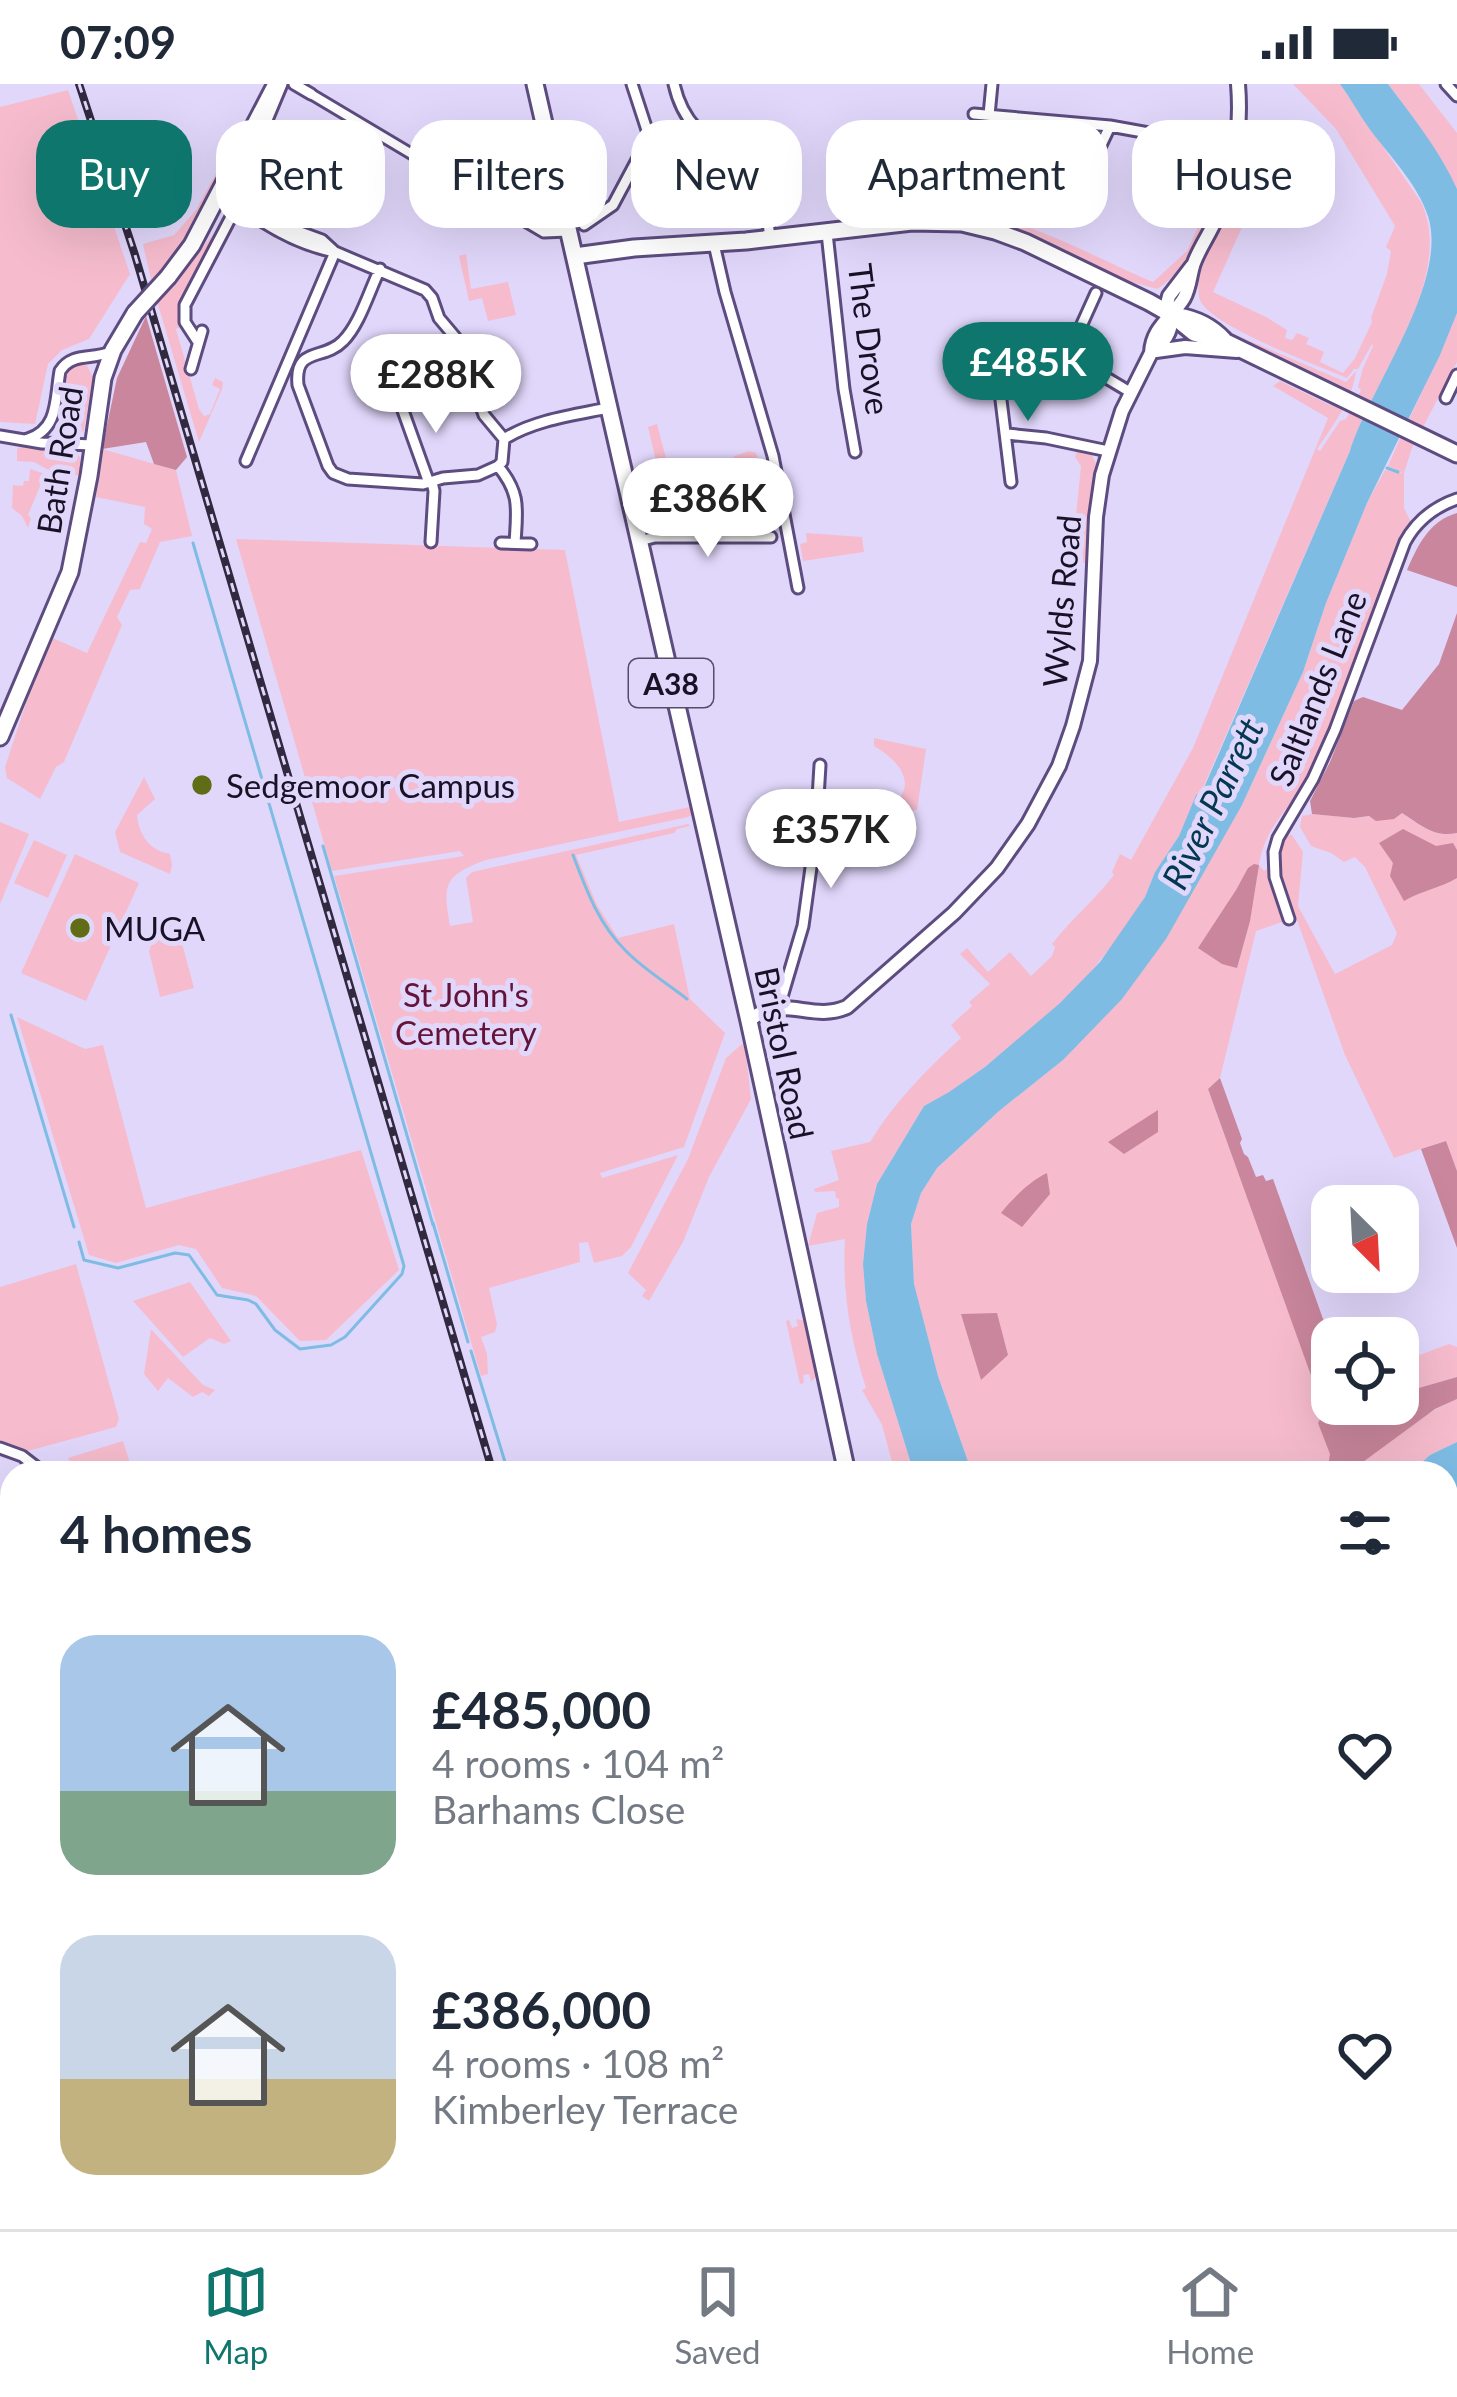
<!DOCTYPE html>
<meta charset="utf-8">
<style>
:root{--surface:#fff;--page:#f6f6f7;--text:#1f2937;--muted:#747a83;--line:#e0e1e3;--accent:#0f766e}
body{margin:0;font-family:Lato,sans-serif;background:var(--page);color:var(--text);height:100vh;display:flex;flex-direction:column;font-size:45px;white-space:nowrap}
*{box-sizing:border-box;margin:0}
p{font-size:39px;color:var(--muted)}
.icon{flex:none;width:66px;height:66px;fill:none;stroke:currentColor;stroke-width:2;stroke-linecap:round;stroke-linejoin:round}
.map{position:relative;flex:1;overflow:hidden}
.details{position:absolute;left:0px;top:1377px;width:1458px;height:768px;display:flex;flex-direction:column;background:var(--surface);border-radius:36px 36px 0 0;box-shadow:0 12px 48px #0002}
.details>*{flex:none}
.banner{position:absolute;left:36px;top:36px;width:1386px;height:108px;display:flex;gap:24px}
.needle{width:78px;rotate:156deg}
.fabs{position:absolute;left:1311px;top:1101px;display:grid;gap:24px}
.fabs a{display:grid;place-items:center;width:108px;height:108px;border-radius:24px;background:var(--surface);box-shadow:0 12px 48px #0002;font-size:60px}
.price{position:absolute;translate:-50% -102px;padding:0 27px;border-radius:42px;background:#fff;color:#222;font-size:39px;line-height:78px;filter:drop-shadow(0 3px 6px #0008)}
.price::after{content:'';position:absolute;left:50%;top:72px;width:36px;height:27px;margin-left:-18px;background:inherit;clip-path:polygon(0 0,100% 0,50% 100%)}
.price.on{background:var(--accent);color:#fff}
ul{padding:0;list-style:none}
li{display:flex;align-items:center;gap:36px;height:300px;padding:0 60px}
li span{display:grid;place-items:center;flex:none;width:336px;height:240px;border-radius:36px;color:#555}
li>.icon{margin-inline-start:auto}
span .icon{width:144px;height:144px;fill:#fffc;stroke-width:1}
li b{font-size:51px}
h2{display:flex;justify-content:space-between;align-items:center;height:144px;padding:0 60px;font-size:51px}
.tag{padding:0 42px;border-radius:36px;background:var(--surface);box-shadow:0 12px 48px #0002;font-size:42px;line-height:108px}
.tag.on{background:var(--accent);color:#fff}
.status{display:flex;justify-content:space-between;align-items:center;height:84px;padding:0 60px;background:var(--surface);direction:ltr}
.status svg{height:33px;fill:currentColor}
.dock{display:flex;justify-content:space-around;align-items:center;height:168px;border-top:3px solid var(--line);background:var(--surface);font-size:33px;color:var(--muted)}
.dock a{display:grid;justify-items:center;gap:6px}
.dock .on{color:var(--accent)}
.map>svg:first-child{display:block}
.green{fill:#f6bcce;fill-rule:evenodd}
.forest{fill:#c9869c}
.water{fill:#7ebce4}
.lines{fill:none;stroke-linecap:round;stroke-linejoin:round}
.stream{stroke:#7ebce4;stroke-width:3}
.pedestrian-casing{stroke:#5d4c7f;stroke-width:14}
.minor-casing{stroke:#5d4c7f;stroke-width:15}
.tertiary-casing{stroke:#5d4c7f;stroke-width:18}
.primary-casing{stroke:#5d4c7f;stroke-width:21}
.pedestrian{stroke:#fff;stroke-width:8}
.minor{stroke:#fff;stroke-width:9}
.tertiary{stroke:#fff;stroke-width:12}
.primary{stroke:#fff;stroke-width:15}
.rail-casing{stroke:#312940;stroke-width:8}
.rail{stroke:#e1d7fb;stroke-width:3;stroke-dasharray:9;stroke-linecap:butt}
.primary-bridge-casing{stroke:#5d4c7f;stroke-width:21;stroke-linecap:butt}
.primary-bridge{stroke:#fff;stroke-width:15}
.poi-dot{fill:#606d16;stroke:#e1d7fb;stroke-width:4.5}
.labels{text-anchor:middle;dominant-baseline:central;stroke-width:10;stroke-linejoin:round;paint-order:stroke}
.shield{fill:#e1d7fb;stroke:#554d67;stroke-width:3}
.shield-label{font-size:30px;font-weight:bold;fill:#191227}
.street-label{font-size:33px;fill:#191227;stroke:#e1d7fb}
.poi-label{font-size:33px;fill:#191227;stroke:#e1d7fb;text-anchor:start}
.park-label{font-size:33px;fill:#641438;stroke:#e1d7fb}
.water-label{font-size:36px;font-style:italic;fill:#033853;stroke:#e1d7fb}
</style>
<div class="status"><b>07:09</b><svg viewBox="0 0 49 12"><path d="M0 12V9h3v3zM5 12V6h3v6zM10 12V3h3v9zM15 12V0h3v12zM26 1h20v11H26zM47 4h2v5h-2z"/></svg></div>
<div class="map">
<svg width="1457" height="2145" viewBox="0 0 1457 2145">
<rect width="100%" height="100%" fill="#e1d7fb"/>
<path class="green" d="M1293,0H1340L1421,118C1457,195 1373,293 1350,367L1202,706L1196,711L1179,752L1155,788L1145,813L1125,845L1082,899L1041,936L985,983L949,1008L924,1022L877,1100L867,1140L863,1180L866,1217L877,1270L914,1389H895L882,1341L862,1306L866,1304C850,1254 842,1207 845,1155L808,1162L817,1129L839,1123V1115L836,1114L835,1107L815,1108L814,1105L839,1096L831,1067L870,1058C894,1018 927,985 961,954L951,941L972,922L969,918L990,900L960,870L967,864L988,888L1010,868L1031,892L1052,872L1055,863L1052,860C1071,835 1095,816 1114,791L1112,788L1120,770L1131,776L1193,664L1328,334L1273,302L1280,297L1330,321L1340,306L1222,245L1346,298L1356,287C1352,317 1334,340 1317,365L1320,367L1340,337L1346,335L1361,306L1358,303L1363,284L1373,262L1372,260L1358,285H1354L1347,294C1320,282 1203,240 1199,213C1194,183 1219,149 1230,123L1246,122L1250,113L1257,116L1258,122L1252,121L1213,208L1266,233L1287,246L1285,254L1292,256L1297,249L1309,254L1306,260L1324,268L1320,278L1343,289L1355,274L1372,238L1371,234L1387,190L1391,167L1386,163L1395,142L1336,45Z
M1388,0H1419L1457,49V105L1416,37Z
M68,6L130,190L89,255L62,266L48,280L35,340L0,338V23Z
M1204,68L1220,71L1225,79C1218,114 1190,187 1157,205L1128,197L1014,142L958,126C1026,133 1091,172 1153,198L1187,167L1215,106L1219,85L1198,74Z
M218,86L220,89L187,153L152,200L143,160L174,151L196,126Z
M223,138C209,164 173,213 183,242L176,245L199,325L204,332L210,330L220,305L212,301L215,294L223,298L222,305L199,358L156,214L180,191Z
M466,170L471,205L508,198L516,231L488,237L482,214L469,217L459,172Z
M1457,229V278L1412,364L1404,389V424L1411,438L1402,453L1322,666C1318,675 1314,685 1309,694C1290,724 1265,742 1259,781L1264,787L1267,785L1270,789L1285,837L1256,847L1220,994L1208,1005L1323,1322L1332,1318L1362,1320L1341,1326L1327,1389H1049L1016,1385L1017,1389H972L938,1292L914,1201L911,1140L921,1109L937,1084L999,1027L1063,976L1242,721L1303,588L1326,519L1367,419L1385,386L1403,389L1388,382C1410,330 1437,281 1457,229ZM962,1230H997L982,1295H981Z
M85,278L93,293L84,346C76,354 70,354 60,350L56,341L66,284L73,279Z
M657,340L673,401L697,397V389L734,377V372L749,367L756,369L761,382L768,385L769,391L683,410L689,438L683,440V445L697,439L703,444L701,447L645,445L642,432L645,427L649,428L654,446L675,438L674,431L678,429L673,425L680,420L678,415L644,422L640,420L641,417L664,411L648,343Z
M23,361L74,367L80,373L81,392L59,388L56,398L43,395L28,431L31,434L28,444L22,432L12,424L13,401L23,402L24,397H29L30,385L54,393L56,390L34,378L17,377V365Z
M102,365L176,386L192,452L160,458L140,505L130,506L117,533L122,541L64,678L56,683L40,715L7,694L5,683L48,552L87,569L140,458L146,459L152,445L144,440L145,423L96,413Z
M1077,367L1092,371L1096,380L1089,427L1087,479H1083L1082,452L1074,451L1081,382L1075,373Z
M806,449L862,453L864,468L803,477L800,460L807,458Z
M236,455L565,466L619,738L690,723L691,731L688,733L486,776C443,792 443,800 450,842L473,838L466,794L472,788L688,740L690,742L677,745L674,749L576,771L597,821L618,854L674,840L690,915L725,949L684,1063L600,1089L602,1094L678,1071L631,1163L622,1172L594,1179L588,1158L579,1159L580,1178L489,1204L497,1240L495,1248L481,1253L487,1270L488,1290L481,1292L334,792L464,772L460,767L332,787Z
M874,654L926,665L917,726H908L906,735L874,732C919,712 911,684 874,662Z
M144,693L155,715L137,731C139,751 149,766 170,770L172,781L170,790L120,768L115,748Z
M1402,729C1420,741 1434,754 1457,749V1087L1445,1057L1394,1074L1345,971L1297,836L1285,813L1278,790L1282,754L1287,750L1292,751L1303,768L1298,822L1335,890L1392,861L1397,849L1365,783L1355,773L1344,778L1331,769L1311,762L1300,743L1302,732L1312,730L1354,734Z
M0,738L29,750L0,820Z
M34,756L67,771L48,814L14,799Z
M75,770L139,799L86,917L21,889Z
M175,833L194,904L160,913L149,867L158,838Z
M17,933L85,965L103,961L146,1124L361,1066L399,1186L326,1256L300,1257L256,1212L222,1204L196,1165L179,1161L116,1179L89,1171Z
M742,960L745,961L751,1015L709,1093L683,1158L649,1217L642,1212L646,1206L628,1189L688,1075L726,974Z
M76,1180L119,1335L116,1343L24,1368L0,1356V1203Z
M190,1198L231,1257L224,1260L210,1254L183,1273L133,1217Z
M796,1235L805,1237L818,1291L811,1298L809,1290L803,1291L804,1299L800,1300L786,1237L789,1236L792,1244L798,1242Z
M151,1245L203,1301L215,1306L209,1312L202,1308L193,1313L168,1294L158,1307L144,1290Z
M1449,1260L1457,1263V1293L1398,1310V1279Z
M1457,1315V1358L1430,1371L1410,1389H1348C1376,1362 1421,1331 1457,1315Z
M123,1357L131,1382L78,1384L72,1382L68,1374Z
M0,1414L12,1418V1497L0,1501Z
M1457,1450V1539L1446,1544V1458Z
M7,1956H12V2089L0,2100V1957L5,1959Z"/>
<path class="forest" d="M146,232L187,373L176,386L154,380L146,358L102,365L117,294Z
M1457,429V503L1407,486C1418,461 1429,437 1457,429Z
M1457,529V749C1434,754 1421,741 1402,729L1394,735L1376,737L1369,732L1354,734L1312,730L1310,717L1330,678L1354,617L1363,613L1402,626L1439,580Z
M1403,745L1436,762L1453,759L1457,766V794C1440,804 1421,807 1404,817L1390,792L1393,779L1379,759Z
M1254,780L1259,781L1250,837L1237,884L1222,880L1198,864L1236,806L1248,784Z
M1220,994L1242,1055L1240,1059L1244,1070L1248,1073L1256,1093L1263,1091L1266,1097L1273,1095L1332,1260V1318L1322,1322L1208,1005Z
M1158,1026V1048L1124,1070L1108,1058Z
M1446,1057L1457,1087V1164L1421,1065Z
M1047,1089L1050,1110L1022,1143L1001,1129C1013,1114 1030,1097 1047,1089Z
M997,1229L1008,1271L981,1296L961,1230Z
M1457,1293V1315L1435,1325L1348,1389H1327L1330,1370L1318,1339L1323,1330L1340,1323L1342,1326L1362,1320H1398V1310Z"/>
<path class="water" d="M1340,0H1388C1413,33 1440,67 1457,105V229L1440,271L1367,419L1326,519L1303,588L1242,721L1166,855L1122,915L1063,976L999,1027L937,1084L921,1109L911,1140L914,1200L938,1292L972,1389H914L877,1270L866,1217L863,1180L867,1140L877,1100L924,1022L949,1008L985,983L1060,919L1100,878L1145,813L1155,788L1179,752L1196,711L1203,706L1350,367C1371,301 1449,198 1428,132C1418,101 1390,72 1371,47C1360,32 1351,15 1340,0Z
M1457,1358V1450L1446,1458V1389H1410L1430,1371Z"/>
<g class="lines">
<path class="stream" d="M1387,384L1398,388
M323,762L433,1141
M573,771C586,805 598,839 625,866C643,885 667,899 687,915
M11,931L74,1143
M433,1139L468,1258
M79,1158L84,1176L118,1184L175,1169L189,1171L217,1211L248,1216L256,1220L275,1246L300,1265L331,1261L345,1253L402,1190L404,1182L193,459
M471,1267L505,1378
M681,2133L685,2145"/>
<g class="pedestrian-casing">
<path id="pedestrian" d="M311,10L457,97"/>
</g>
<g class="minor-casing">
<path id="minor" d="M294,0L311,10
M632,0L647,46L653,52
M674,0C678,18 684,31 696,44
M1446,0L1457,12
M974,30L1110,42L1237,65
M989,31L992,0
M457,97L544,148L568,147
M234,124L322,156L335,168L425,206L432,214L439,234L455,253L484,331L504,355L502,378L498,382L478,391L443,394L423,400L348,395L333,389L328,382L298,301C294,262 324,277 343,257C360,240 369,207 380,185
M1070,127L1110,42
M584,141L613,121L646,59C656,49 666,46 680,45C741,36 766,107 770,155
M827,149L844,305L855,368
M714,160L725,208L773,372L798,504
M1096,209L1068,271L1130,308
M198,258L185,238V221L231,133L234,115L282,0
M995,267L1011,398
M191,285L202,247
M1446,314L1457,291
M401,321L429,399
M1007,350L1046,354L1108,367
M0,352L42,359L93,361
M28,355C59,345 55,315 60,287C72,268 92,276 110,268
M504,355C534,336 574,331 608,324
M246,377L335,168C309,163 285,152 263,138
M498,382C521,410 517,425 515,459
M639,457L655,453H771
M431,458L434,407L432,398
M501,459L531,460
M1289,835L1275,793L1274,768L1278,754L1313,695L1335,646L1405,458C1417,436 1434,423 1457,415
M779,923L803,842L816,747L820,681
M0,1364L22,1372L44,1389
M1446,1829L1457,1835
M1446,1855L1457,1845
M24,2133L37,2145
M200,2133L222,2145
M383,2133L386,2145
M488,2133L490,2145
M575,2133L580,2145
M664,2133L667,2141
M1008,2133L1011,2145
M733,2142L780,2133
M121,2145L129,2133
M192,2145L199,2133
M429,2145L470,2133
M604,2145L641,2133
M1014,2145L1033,2139L1045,2145"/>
</g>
<g class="tertiary-casing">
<path id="tertiary" d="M1156,267L1185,263L1237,267
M1151,269C1168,256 1177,241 1167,220L1169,212L1192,182
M749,937C781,908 811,939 847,923L954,829L997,784L1028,740L1059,682L1073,642L1090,577L1096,433L1102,391L1122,327L1151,269C1152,243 1172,234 1184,214C1190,203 1190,190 1194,179C1199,165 1209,151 1215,137C1234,93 1242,48 1238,0"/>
</g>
<g class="primary-casing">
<path id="primary" d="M535,0L749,937L847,1389
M575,172L634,164L746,157L912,138L962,139L995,147L1025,158L1149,218L1172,231L1194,249L1226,258L1457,370
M168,193L192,161L276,0
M1178,232C1196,235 1211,242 1224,256
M0,653L70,488L89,392L103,294L113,266L135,229
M1051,2133L1052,2145
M1070,2133L1071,2145"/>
</g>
<use href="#pedestrian" class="pedestrian"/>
<use href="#minor" class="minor"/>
<use href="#tertiary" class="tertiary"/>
<use href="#primary" class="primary"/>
<g class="rail-casing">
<path id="rail" d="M79,0L135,171L493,1389
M712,2133L715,2145"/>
</g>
<use href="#rail" class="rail"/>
<g class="primary-bridge-casing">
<path id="primary-bridge" d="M135,229L168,193"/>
</g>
<use href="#primary-bridge" class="primary-bridge"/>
</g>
<g class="poi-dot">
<circle cx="202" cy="701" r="12"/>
<circle cx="80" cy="844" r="12"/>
</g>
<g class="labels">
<rect class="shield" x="629" y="575" width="84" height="48" rx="9"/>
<g class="shield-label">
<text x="671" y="599">A38</text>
</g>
<g class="street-label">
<text transform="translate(870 255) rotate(83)">The Drove</text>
<text transform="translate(59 376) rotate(-81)">Bath Road</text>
<text transform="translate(1061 517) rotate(-85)">Wylds Road</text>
<text transform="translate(1317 604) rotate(-68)">Saltlands Lane</text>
<text transform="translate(785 969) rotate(78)">Bristol Road</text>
</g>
<g class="poi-label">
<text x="226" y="701">Sedgemoor Campus</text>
<text x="104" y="844">MUGA</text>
</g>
<g class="park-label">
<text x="466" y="910">St John's<tspan x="466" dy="38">Cemetery</tspan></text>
</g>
<g class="water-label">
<text transform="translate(1212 719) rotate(-64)">River Parrett</text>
</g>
</g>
</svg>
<div class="fabs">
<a><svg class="needle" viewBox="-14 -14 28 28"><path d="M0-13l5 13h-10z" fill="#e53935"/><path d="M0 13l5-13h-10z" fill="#747a83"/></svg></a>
<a><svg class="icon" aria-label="locate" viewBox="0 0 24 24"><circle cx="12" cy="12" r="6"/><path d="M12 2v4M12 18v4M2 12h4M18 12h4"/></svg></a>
</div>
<b class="price on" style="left:1028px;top:340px">£485K</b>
<b class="price" style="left:436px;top:352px">£288K</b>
<b class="price" style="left:708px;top:476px">£386K</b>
<b class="price" style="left:831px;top:807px">£357K</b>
<div class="banner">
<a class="tag on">Buy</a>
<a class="tag">Rent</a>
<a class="tag">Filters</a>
<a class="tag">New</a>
<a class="tag">Apartment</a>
<a class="tag">House</a>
</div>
<section class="details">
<h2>4 homes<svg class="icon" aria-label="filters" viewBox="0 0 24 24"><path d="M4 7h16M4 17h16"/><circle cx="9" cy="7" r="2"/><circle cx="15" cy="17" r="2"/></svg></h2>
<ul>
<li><span style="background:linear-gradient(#a9c7e8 65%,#7fa58c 0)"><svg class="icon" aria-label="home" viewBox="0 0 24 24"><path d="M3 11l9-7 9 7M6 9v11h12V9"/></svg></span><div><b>£485,000</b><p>4 rooms · 104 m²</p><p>Barhams Close</p></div><svg class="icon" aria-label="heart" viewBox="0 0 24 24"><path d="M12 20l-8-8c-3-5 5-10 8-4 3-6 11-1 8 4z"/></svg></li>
<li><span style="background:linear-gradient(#c9d6e8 60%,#c2b280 0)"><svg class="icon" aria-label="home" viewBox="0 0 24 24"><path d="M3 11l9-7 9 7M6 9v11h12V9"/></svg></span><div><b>£386,000</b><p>4 rooms · 108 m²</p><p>Kimberley Terrace</p></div><svg class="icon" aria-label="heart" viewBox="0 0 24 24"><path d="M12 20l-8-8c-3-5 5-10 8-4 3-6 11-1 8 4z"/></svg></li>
</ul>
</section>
</div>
<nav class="dock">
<a class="on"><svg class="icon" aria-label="map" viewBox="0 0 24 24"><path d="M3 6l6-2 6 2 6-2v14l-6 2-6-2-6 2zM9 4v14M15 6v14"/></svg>Map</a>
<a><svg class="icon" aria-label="saved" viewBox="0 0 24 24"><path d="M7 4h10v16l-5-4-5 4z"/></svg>Saved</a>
<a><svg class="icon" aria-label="home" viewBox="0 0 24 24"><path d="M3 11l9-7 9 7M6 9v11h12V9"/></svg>Home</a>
</nav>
